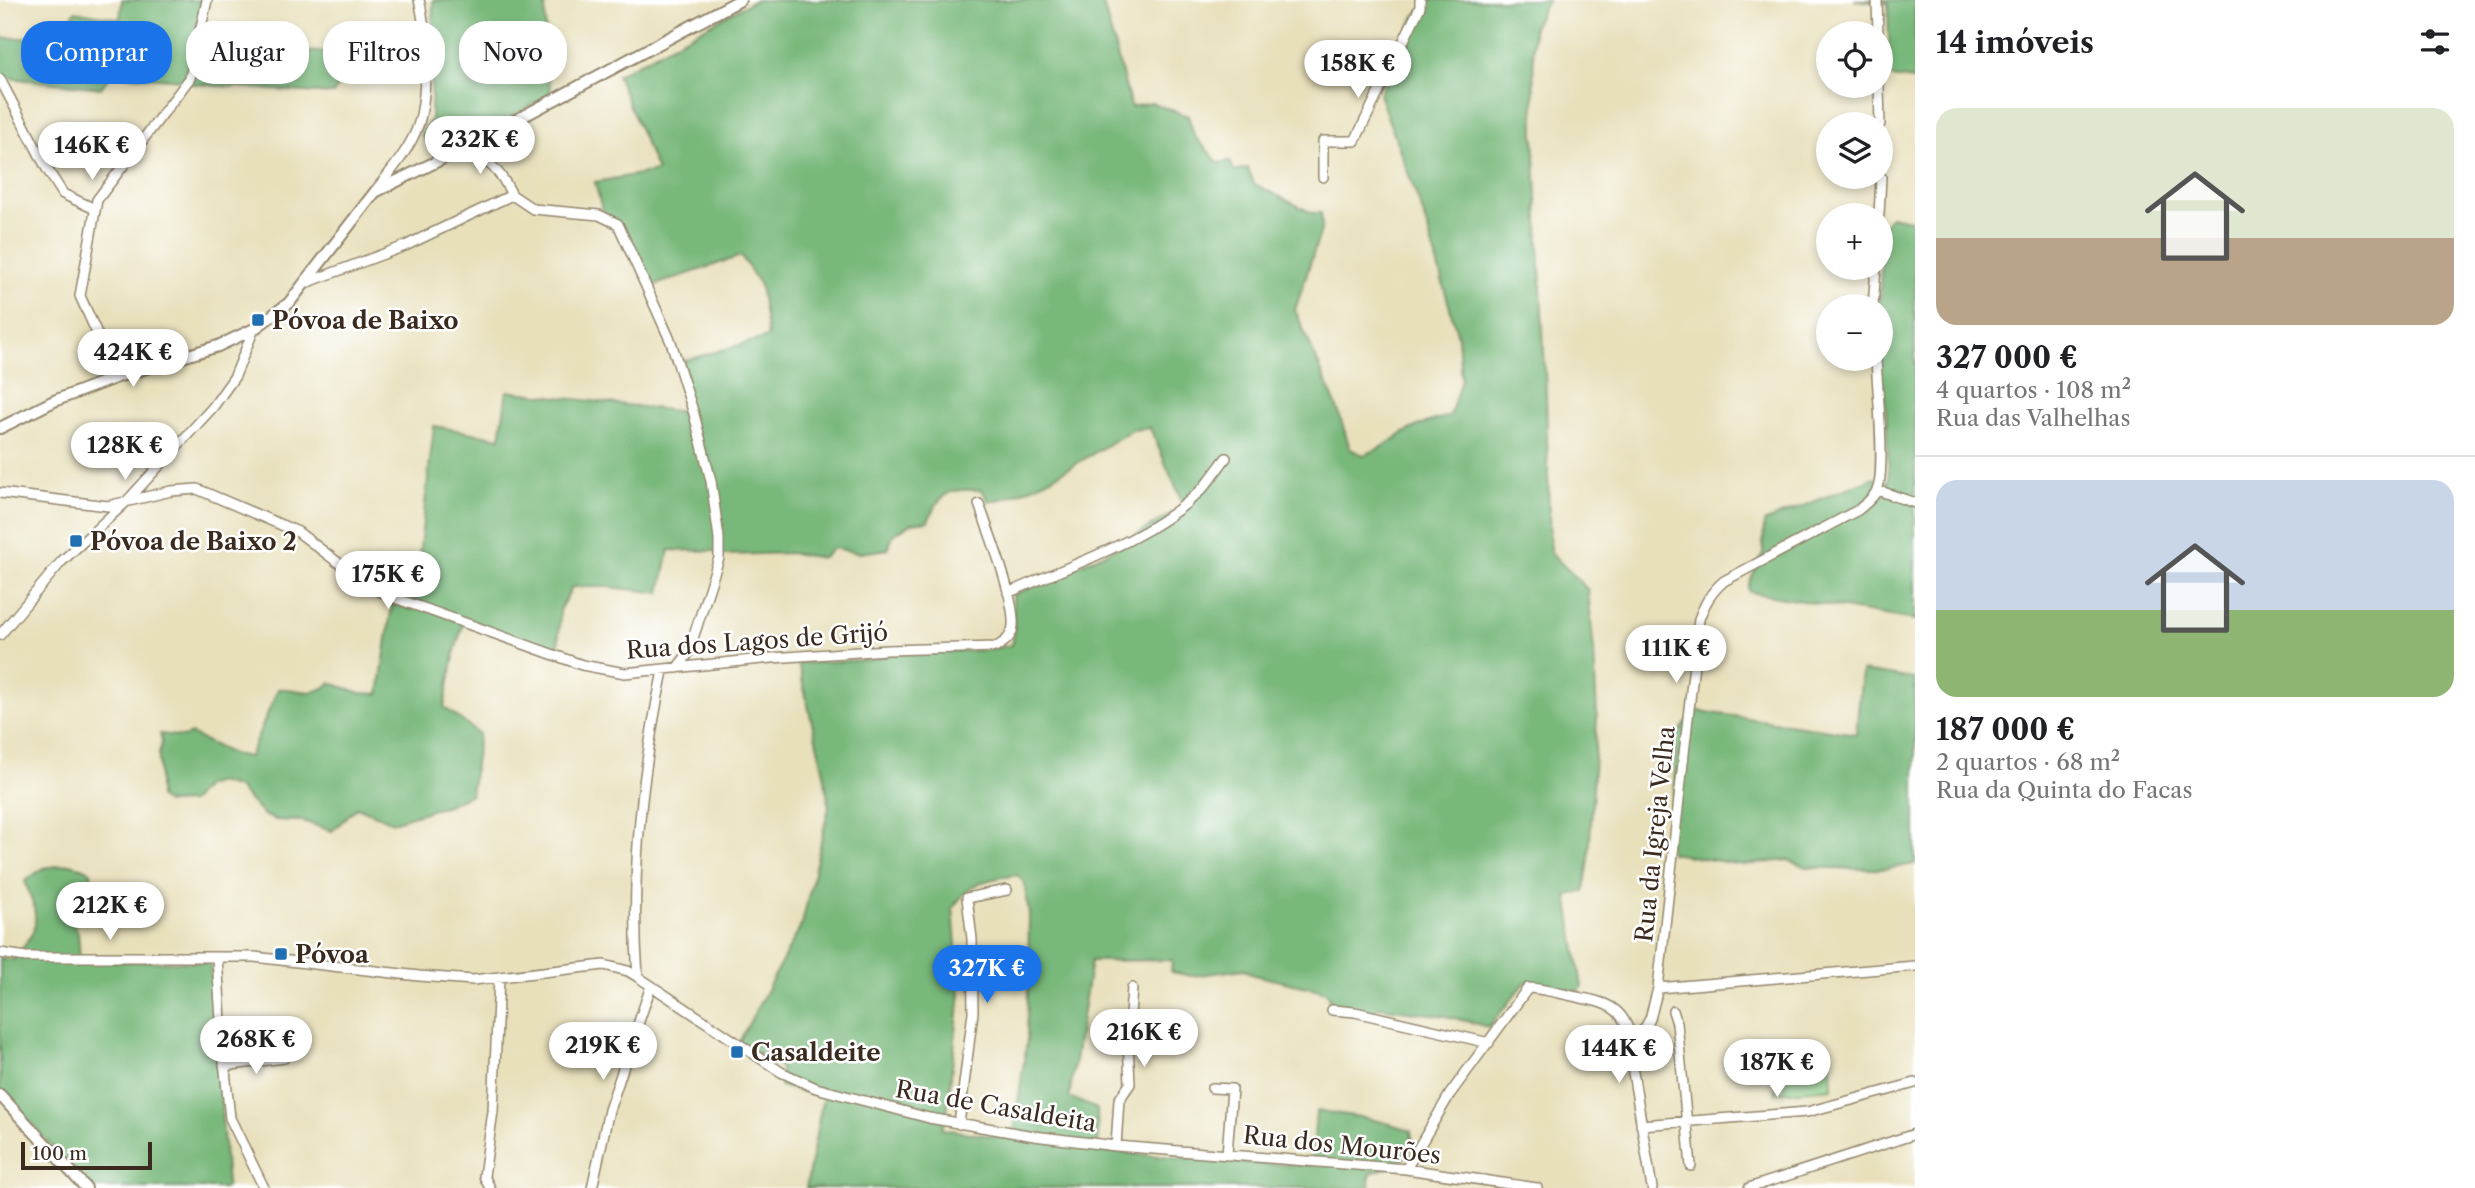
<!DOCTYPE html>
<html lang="pt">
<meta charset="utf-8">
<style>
:root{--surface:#fff;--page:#f2f2f2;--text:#202124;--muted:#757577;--line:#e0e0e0;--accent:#1a73e8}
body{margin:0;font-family:"Libre Caslon Text",serif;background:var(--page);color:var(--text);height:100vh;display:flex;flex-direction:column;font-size:26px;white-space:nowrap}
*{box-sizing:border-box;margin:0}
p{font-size:23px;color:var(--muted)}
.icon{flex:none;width:38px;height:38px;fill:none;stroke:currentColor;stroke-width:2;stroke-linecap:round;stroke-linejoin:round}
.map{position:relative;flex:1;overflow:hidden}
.drawer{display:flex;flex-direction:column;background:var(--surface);width:560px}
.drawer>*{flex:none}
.hud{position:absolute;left:21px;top:21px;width:665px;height:63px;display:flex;gap:14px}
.controls{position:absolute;left:1816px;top:21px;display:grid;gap:14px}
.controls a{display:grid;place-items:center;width:77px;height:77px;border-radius:50%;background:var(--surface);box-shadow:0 4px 10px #0003;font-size:35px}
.scale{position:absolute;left:21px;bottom:18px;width:131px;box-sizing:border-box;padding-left:7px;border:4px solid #3b2a1e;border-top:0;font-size:19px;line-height:24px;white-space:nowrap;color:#3b2a1e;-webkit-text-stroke:5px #fff;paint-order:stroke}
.price{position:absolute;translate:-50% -60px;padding:0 16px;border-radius:24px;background:#fff;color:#222;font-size:23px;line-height:46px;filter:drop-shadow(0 2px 4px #0008)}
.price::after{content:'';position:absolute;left:50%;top:42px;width:21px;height:16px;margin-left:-10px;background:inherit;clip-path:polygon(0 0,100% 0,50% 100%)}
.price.selected{background:var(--accent);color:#fff}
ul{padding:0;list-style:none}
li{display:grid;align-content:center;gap:14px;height:371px;padding:0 21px}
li+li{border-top:2px solid var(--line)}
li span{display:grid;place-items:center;height:217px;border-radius:21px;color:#555}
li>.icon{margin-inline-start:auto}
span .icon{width:126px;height:126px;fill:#fffc;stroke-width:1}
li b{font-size:30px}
h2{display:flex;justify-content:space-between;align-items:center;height:84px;padding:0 21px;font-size:30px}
.chip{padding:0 24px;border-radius:28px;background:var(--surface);box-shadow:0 4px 10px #0003;font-size:24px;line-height:63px}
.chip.selected{background:var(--accent);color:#fff}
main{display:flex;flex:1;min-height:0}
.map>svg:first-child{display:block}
.green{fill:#95d78f;stroke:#688056;stroke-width:2}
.forest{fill:#78b87a;stroke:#5a714c;stroke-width:2;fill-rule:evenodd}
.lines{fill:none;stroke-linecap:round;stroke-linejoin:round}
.minor-casing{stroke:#92856c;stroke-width:12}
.major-casing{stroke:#92856c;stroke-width:14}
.minor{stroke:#fff;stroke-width:9}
.major{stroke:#fff;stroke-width:10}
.poi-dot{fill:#1f6fb2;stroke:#fff;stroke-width:2.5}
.labels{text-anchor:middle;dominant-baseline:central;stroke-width:5;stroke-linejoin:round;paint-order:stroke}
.poi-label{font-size:24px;font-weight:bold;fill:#3b2a1e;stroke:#fff;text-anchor:start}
.street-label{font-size:24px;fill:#3b2a1e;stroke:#fff}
</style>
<main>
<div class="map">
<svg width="1915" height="1188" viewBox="0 0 1915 1188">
<rect width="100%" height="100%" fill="#fff"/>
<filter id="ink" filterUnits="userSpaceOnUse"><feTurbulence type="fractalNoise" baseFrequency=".0143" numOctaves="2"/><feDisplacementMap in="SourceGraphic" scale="14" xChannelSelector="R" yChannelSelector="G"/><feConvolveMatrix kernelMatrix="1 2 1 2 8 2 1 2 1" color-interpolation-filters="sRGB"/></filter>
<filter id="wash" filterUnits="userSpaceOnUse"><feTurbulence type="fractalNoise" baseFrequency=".00686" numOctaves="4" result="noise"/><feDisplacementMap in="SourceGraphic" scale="28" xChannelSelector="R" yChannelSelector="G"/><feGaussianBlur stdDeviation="1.57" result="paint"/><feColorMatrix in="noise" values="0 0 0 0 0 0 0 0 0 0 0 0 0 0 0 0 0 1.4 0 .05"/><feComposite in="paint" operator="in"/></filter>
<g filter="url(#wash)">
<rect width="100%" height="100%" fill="#e8e0bb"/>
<path class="green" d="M1830,1059L1832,1088L1776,1093L1773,1064Z"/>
<path class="forest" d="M122,0H201L193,44L303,52L349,51L340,83L333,94L193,84L182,80L111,74L101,88L0,77V38H62L75,11L120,19Z
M433,0H545L546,59L551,95L436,156L421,134L431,120Z
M755,0H1102L1131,107L1152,103L1188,116L1195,137L1219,163L1230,161L1234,171L1248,168L1254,184L1312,213H1321L1322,227L1295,310L1338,410L1350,449L1363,455C1383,449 1394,438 1412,429C1424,422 1437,420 1450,416L1461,379L1458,337L1424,216L1379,94L1416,14L1431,0H1548L1533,27L1534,134L1546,395L1550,552L1588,590L1594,652L1597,718L1589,859L1584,892L1567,895L1582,987L1579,992L1525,982L1489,1027L1446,1016L1378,1007L1374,1012L1330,1006L1329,995L1324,991L1254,975L1244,969L1192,976L1171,972L1172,960L1091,961L1069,1097L1097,1109L1098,1151L1260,1164L1312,1165L1316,1111C1350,1115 1380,1119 1411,1131L1413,1147L1400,1163L1371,1173L1369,1180L1370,1188H806L823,1097L780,1086L781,1068L739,1042L802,924L829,807L824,773L798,663L869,660L895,654L985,650L1012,645L1014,635L1013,595L1108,552L1184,506L1150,428L1132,430C1087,456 1041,490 989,502L982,490C949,489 942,490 928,521L912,523L893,535L888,549L860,553L833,548L823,558L790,553L726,555L714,551L669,550L660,593L610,587H572L560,609L558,654L465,618L455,651L444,707L479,734L471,794L447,805L393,822L357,807L332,831L303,821L276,820L263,815L238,788L218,782L205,786L191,802L167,803L159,798V754L162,742L160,734L184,737L191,734L232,754L249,757L278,689C300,687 309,700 331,683L361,693L379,694L392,604L413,610L434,426L500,438L507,391L685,412L688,400L683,361L768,337L760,285L741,256L652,286L624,231L602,210L595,182L657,171L617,75ZM1017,875L1024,882L1029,914L1028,981L1027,1040L1013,1139L942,1129L947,1112L960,995L953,908C970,881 988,879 1017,875Z
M1854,0H1915V80L1890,77L1888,3Z
M1891,216L1915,221V620L1749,592L1748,586L1763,553L1764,522L1872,478L1889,482L1886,409L1878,359H1881V306H1879L1884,225Z
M1862,671L1915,679V864L1886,869H1861L1806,867L1788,860L1743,865L1670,853L1668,837L1674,791L1676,738L1691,715L1692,710L1856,734Z
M70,864L87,869L92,874L72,909L73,924L78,932L80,961L210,962L227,1184L225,1188H88L0,1088V957L13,960C41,926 40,922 25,881L44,868Z"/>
</g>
<g filter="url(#ink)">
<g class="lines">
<g class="minor-casing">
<path id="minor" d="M1877,0L1878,33
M0,79L47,169L63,194L95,209
M1879,86L1880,124
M466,147C471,154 477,156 484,160C498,169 505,181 512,195
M1323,177V141H1355L1420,7V0
M376,190C392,170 409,150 418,126C428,96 427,30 419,0
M1879,215L1881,177
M303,284L405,246L512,195L533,209L599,215L618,224L671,342L694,414L711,481L719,538V558L688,654L677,668
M1873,306L1876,268
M117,377L80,296L97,200L190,78L207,0
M1877,490L1915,503
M0,493L108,506L171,491L197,489L298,532L370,587L398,599L582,665L625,673L772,658L887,650L996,647C1005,642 1012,637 1013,626C1015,598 989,533 979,504
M1008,593C1072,564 1147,542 1199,492C1209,483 1217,469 1226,458
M0,635L61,562L127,501L213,407L235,376L254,329
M0,953L26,957H254L419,976L473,980L604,965L628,971L638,977L781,1072L816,1088L929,1118L1034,1136L1116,1146L1406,1169L1537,1188
M217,957L223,1052L230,1118L264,1188
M638,977C630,875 642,771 663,671
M1658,988L1915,966
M1332,1010L1355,1012L1489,1043
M1673,1011L1677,1023L1691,1166
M224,1066L284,1058
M1212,1088L1232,1089L1227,1154
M959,1124L973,1012L972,939L967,898L1007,890
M1641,1125L1807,1112L1915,1083
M1116,1146L1119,1100L1130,1084L1128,1042L1132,988
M1406,1169L1450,1094L1528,988C1546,989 1561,994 1577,997C1614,1004 1624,1009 1634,1047
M490,1188L484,1176L493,1111L499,978
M592,1188L609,1110L651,986
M1652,1188L1631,1060L1634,1047L1650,1019L1658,988L1699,619C1705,603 1711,592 1724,581L1858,510C1865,504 1873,499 1877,490C1886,472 1877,384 1876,359
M1749,1188L1915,1134"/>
</g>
<g class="major-casing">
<path id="major" d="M0,428L54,401L117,377L218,346L254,329L289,303L375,192L466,147L740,0
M0,1095L86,1188"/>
</g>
<use href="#minor" class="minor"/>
<use href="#major" class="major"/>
</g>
</g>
<g class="poi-dot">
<rect x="251" y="313" width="14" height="14" rx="3.5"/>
<rect x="69" y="534" width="14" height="14" rx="3.5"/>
<rect x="274" y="947" width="14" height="14" rx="3.5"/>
<rect x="730" y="1045" width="14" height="14" rx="3.5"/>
</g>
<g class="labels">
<g class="poi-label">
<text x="272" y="320">Póvoa de Baixo</text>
<text x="90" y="541">Póvoa de Baixo 2</text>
<text x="295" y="954">Póvoa</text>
<text x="751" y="1052">Casaldeite</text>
</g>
<g class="street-label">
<text transform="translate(757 641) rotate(-4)">Rua dos Lagos de Grijó</text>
<text transform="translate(1655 834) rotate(-84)">Rua da Igreja Velha</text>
<text transform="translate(996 1106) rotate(10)">Rua de Casaldeita</text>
<text transform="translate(1342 1145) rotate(6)">Rua dos Mourões</text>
</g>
</g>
</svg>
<div class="controls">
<a><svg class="icon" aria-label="locate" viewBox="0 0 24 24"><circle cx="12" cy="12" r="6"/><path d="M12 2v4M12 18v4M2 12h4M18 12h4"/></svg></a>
<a><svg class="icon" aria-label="layers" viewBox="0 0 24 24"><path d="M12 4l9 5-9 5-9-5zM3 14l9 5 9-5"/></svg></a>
<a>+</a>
<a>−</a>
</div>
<div class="scale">100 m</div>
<b class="price" style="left:1358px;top:100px">158K €</b>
<b class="price" style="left:480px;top:176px">232K €</b>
<b class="price" style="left:92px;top:182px">146K €</b>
<b class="price" style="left:133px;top:389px">424K €</b>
<b class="price" style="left:125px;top:482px">128K €</b>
<b class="price" style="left:388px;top:611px">175K €</b>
<b class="price" style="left:1676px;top:685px">111K €</b>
<b class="price" style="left:110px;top:942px">212K €</b>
<b class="price selected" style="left:987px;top:1005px">327K €</b>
<b class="price" style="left:1144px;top:1069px">216K €</b>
<b class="price" style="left:256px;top:1076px">268K €</b>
<b class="price" style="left:603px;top:1082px">219K €</b>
<b class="price" style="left:1619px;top:1085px">144K €</b>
<b class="price" style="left:1777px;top:1099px">187K €</b>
<div class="hud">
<a class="chip selected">Comprar</a>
<a class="chip">Alugar</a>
<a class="chip">Filtros</a>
<a class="chip">Novo</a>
</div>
</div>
<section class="drawer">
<h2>14 imóveis<svg class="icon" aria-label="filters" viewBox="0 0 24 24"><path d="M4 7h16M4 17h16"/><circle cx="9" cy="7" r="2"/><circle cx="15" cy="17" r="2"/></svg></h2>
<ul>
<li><span style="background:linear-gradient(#dfe7d0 60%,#b9a48a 0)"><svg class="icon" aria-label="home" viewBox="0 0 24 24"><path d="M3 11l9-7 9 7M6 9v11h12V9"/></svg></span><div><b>327 000 €</b><p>4 quartos · 108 m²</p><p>Rua das Valhelhas</p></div></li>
<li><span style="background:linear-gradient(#c9d6e8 60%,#8fb573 0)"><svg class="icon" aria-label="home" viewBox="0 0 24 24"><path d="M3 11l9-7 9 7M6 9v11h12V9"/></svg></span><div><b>187 000 €</b><p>2 quartos · 68 m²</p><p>Rua da Quinta do Facas</p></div></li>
</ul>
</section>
</main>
